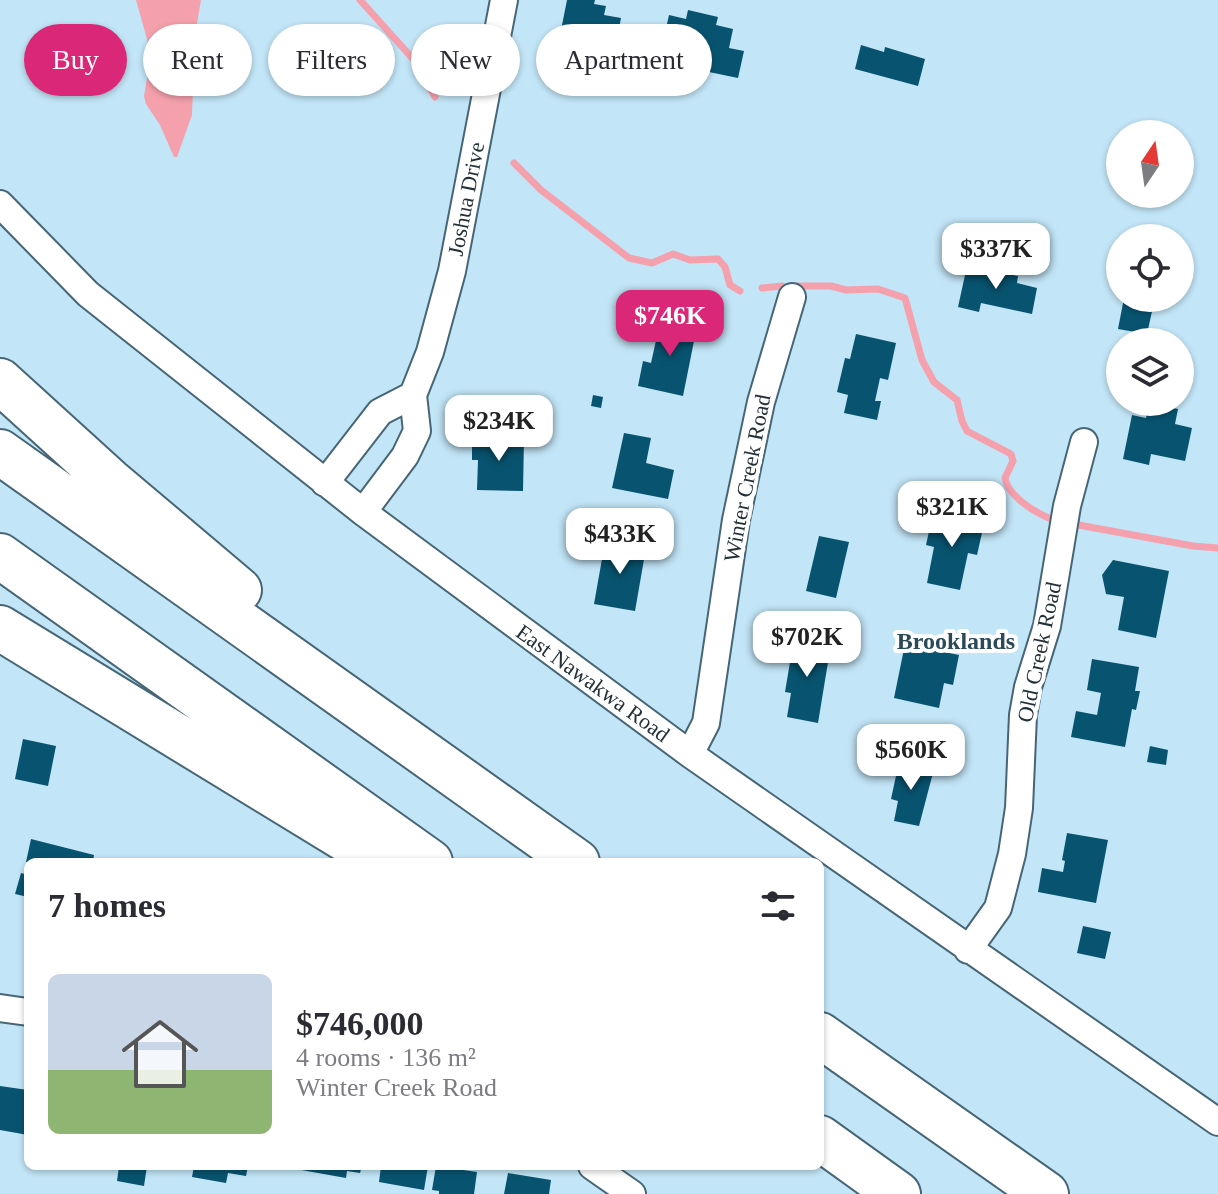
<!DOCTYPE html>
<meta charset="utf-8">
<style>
:root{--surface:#fff;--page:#f2f2f3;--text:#2b2b33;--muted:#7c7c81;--line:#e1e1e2;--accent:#db2777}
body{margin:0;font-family:"Times New Roman",serif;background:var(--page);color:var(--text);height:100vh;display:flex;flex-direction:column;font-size:30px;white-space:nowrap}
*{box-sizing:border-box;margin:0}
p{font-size:26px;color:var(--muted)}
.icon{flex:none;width:44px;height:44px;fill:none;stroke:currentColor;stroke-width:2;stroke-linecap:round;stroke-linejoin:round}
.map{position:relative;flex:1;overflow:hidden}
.details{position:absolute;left:24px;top:858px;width:800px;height:312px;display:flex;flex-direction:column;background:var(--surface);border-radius:12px;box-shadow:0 2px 6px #0004}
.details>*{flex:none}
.banner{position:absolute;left:24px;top:24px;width:800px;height:72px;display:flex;gap:16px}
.needle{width:52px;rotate:13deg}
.controls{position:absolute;left:1106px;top:120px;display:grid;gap:16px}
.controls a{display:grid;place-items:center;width:88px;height:88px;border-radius:50%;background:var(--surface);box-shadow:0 2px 6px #0004;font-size:40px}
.price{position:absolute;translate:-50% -68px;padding:0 18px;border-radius:16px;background:#fff;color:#222;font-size:26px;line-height:52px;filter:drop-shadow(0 2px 4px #0008)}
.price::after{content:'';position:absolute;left:50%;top:48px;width:24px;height:18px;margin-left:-12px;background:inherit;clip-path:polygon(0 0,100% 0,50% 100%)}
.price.active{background:var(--accent);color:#fff}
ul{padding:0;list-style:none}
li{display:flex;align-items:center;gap:24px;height:200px;padding:0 24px}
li+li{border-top:2px solid var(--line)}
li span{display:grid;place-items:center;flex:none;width:224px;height:160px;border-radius:12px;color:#555}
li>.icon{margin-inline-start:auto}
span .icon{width:96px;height:96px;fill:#fffc;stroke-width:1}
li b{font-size:34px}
h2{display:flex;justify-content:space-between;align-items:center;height:96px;padding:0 24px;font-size:34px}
.pill{padding:0 28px;border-radius:36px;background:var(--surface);box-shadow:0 2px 6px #0004;font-size:28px;line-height:72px}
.pill.active{background:var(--accent);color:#fff}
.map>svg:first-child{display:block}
.water{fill:#f5a1ad}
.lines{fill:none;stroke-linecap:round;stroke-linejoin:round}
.stream{stroke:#f5a1ad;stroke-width:7}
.building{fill:#085470}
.minor-casing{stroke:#476675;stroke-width:30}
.motorway-casing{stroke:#476675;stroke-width:48}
.minor{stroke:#fff;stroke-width:26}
.motorway{stroke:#fff;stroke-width:44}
.labels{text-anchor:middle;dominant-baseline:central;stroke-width:8;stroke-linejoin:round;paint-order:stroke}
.street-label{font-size:22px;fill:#233037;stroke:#fff}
.neighbourhood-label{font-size:24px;font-weight:bold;fill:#2b4a58;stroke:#fff}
</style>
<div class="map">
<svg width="1218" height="1194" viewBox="0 0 1218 1194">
<rect width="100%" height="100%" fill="#c2e5f7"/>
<path class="water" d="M136,0H201L195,35L192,115L177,157H174L160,125L146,104L144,96L149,67L147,39Z"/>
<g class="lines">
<path class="stream" d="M360,0L414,60L435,97
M514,163L541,190L629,258L652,263L673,254L690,260L718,259L725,267L730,285L740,291
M798,286H831L846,290L878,289L905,298L922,360L934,382L957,400L962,421L967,431L1011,454L1013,461L1005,478C1008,496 1034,512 1051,519
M762,288L782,286
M1073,524L1193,546L1218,548"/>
</g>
<path class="building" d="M567,0H595L594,4L606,6L604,15L621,18L616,45L560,35Z
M688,10L718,17L716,25L733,29L729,48L744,51L738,78L709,72L711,62L661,51L669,15L686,19Z
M861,45L884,52L885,47L925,59L918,86L855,69Z
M967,266L1018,276L1017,283L1037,288L1032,314L981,303L979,312L958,307Z
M1124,298H1155L1147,334L1118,329Z
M661,318L697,326L683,396L638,386L643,361L651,363Z
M856,334L896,343L888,380L880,378L875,401H881L877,420L844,413L848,395L837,392L845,358L850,359Z
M593,395L603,397L601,408L591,406Z
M1149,403L1178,409L1175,424L1192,428L1185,461L1151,454L1149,465L1123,459L1132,415L1146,418Z
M624,433L651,438L646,463L674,470L668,499L612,488Z
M472,436L524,438L523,491L477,490L478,460H472Z
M933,513L984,524L977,555L968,553L960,590L927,583L934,547L926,545Z
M819,536L849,542L836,598L806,591Z
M605,542L646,548L635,611L594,604Z
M1113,560L1169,571L1156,638L1118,630L1124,597L1106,594L1102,575Z
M794,638L831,644L818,723L787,717L791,693L785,692Z
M905,644L959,655L953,685L944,683L939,708L894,698Z
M1092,659L1139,667L1135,691H1140L1136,710L1132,709L1125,747L1071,737L1076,711L1097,715L1101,693L1087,690Z
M23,739L56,746L48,786L15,779Z
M1150,746L1168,750L1166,765L1147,762Z
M899,762L934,769L919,826L894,821L898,801L891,799Z
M1067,833L1108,840L1096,903L1038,892L1042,868L1063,872L1065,861L1062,860Z
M31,839L94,855L93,862H26Z
M21,873L28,875V897L15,894Z
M1083,926L1111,932L1105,959L1077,953Z
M0,1086L28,1090V1135L0,1130Z
M119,1166H147L144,1186L117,1181Z
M194,1166H248L246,1176L228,1173L226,1183L192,1177Z
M279,1166H362L360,1173L347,1171L346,1178Z
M381,1166H428L424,1190L379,1182Z
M436,1166L477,1172L474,1194H439V1191L432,1190Z
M508,1173L551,1180L549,1194H504Z"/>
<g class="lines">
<g class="minor-casing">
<path id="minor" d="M0,204L88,294L363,512L690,754L1218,1122
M325,483L380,412L413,395
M363,512L405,456L417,431L413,395L430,352L452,271L504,0
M690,754L706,723L736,520L761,402L792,297
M968,950L998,908L1012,854L1019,808L1023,715L1028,687L1047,626L1067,506L1084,442
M0,1008L28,1012
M592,1166L632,1194"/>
</g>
<g class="motorway-casing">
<path id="motorway" d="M0,381L110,481L239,590
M0,452L577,862
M0,556L430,862
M0,628L383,862
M820,1035L1046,1194
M820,1138L898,1194"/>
</g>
<use href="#minor" class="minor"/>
<use href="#motorway" class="motorway"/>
</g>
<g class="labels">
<g class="street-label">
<text transform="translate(466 199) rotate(-79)">Joshua Drive</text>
<text transform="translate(747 478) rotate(-79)">Winter Creek Road</text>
<text transform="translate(1039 652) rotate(-78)">Old Creek Road</text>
<text transform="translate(593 683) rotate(36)">East Nawakwa Road</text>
</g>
<g class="neighbourhood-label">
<text x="956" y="641">Brooklands</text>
</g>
</g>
</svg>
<div class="controls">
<a><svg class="needle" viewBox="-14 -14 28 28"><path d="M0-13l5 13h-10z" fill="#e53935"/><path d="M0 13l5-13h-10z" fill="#7c7c81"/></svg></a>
<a><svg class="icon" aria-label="locate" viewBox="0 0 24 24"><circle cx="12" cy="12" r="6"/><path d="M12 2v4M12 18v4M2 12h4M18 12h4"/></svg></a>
<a><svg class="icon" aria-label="layers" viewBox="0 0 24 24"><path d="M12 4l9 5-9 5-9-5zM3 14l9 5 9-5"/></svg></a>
</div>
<b class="price" style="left:996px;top:291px">$337K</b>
<b class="price active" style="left:670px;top:358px">$746K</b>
<b class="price" style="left:499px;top:463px">$234K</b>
<b class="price" style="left:952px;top:549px">$321K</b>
<b class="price" style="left:620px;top:576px">$433K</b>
<b class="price" style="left:807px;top:679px">$702K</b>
<b class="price" style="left:911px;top:792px">$560K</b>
<div class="banner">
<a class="pill active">Buy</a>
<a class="pill">Rent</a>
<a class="pill">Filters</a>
<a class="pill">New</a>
<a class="pill">Apartment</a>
</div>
<section class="details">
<h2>7 homes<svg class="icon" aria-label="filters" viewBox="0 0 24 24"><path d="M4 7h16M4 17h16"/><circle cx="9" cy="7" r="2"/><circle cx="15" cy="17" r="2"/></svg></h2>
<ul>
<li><span style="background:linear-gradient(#c9d6e8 60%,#8fb573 0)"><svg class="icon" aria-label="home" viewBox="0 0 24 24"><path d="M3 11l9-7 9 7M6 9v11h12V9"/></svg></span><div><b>$746,000</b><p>4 rooms · 136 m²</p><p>Winter Creek Road</p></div></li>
</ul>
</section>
</div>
